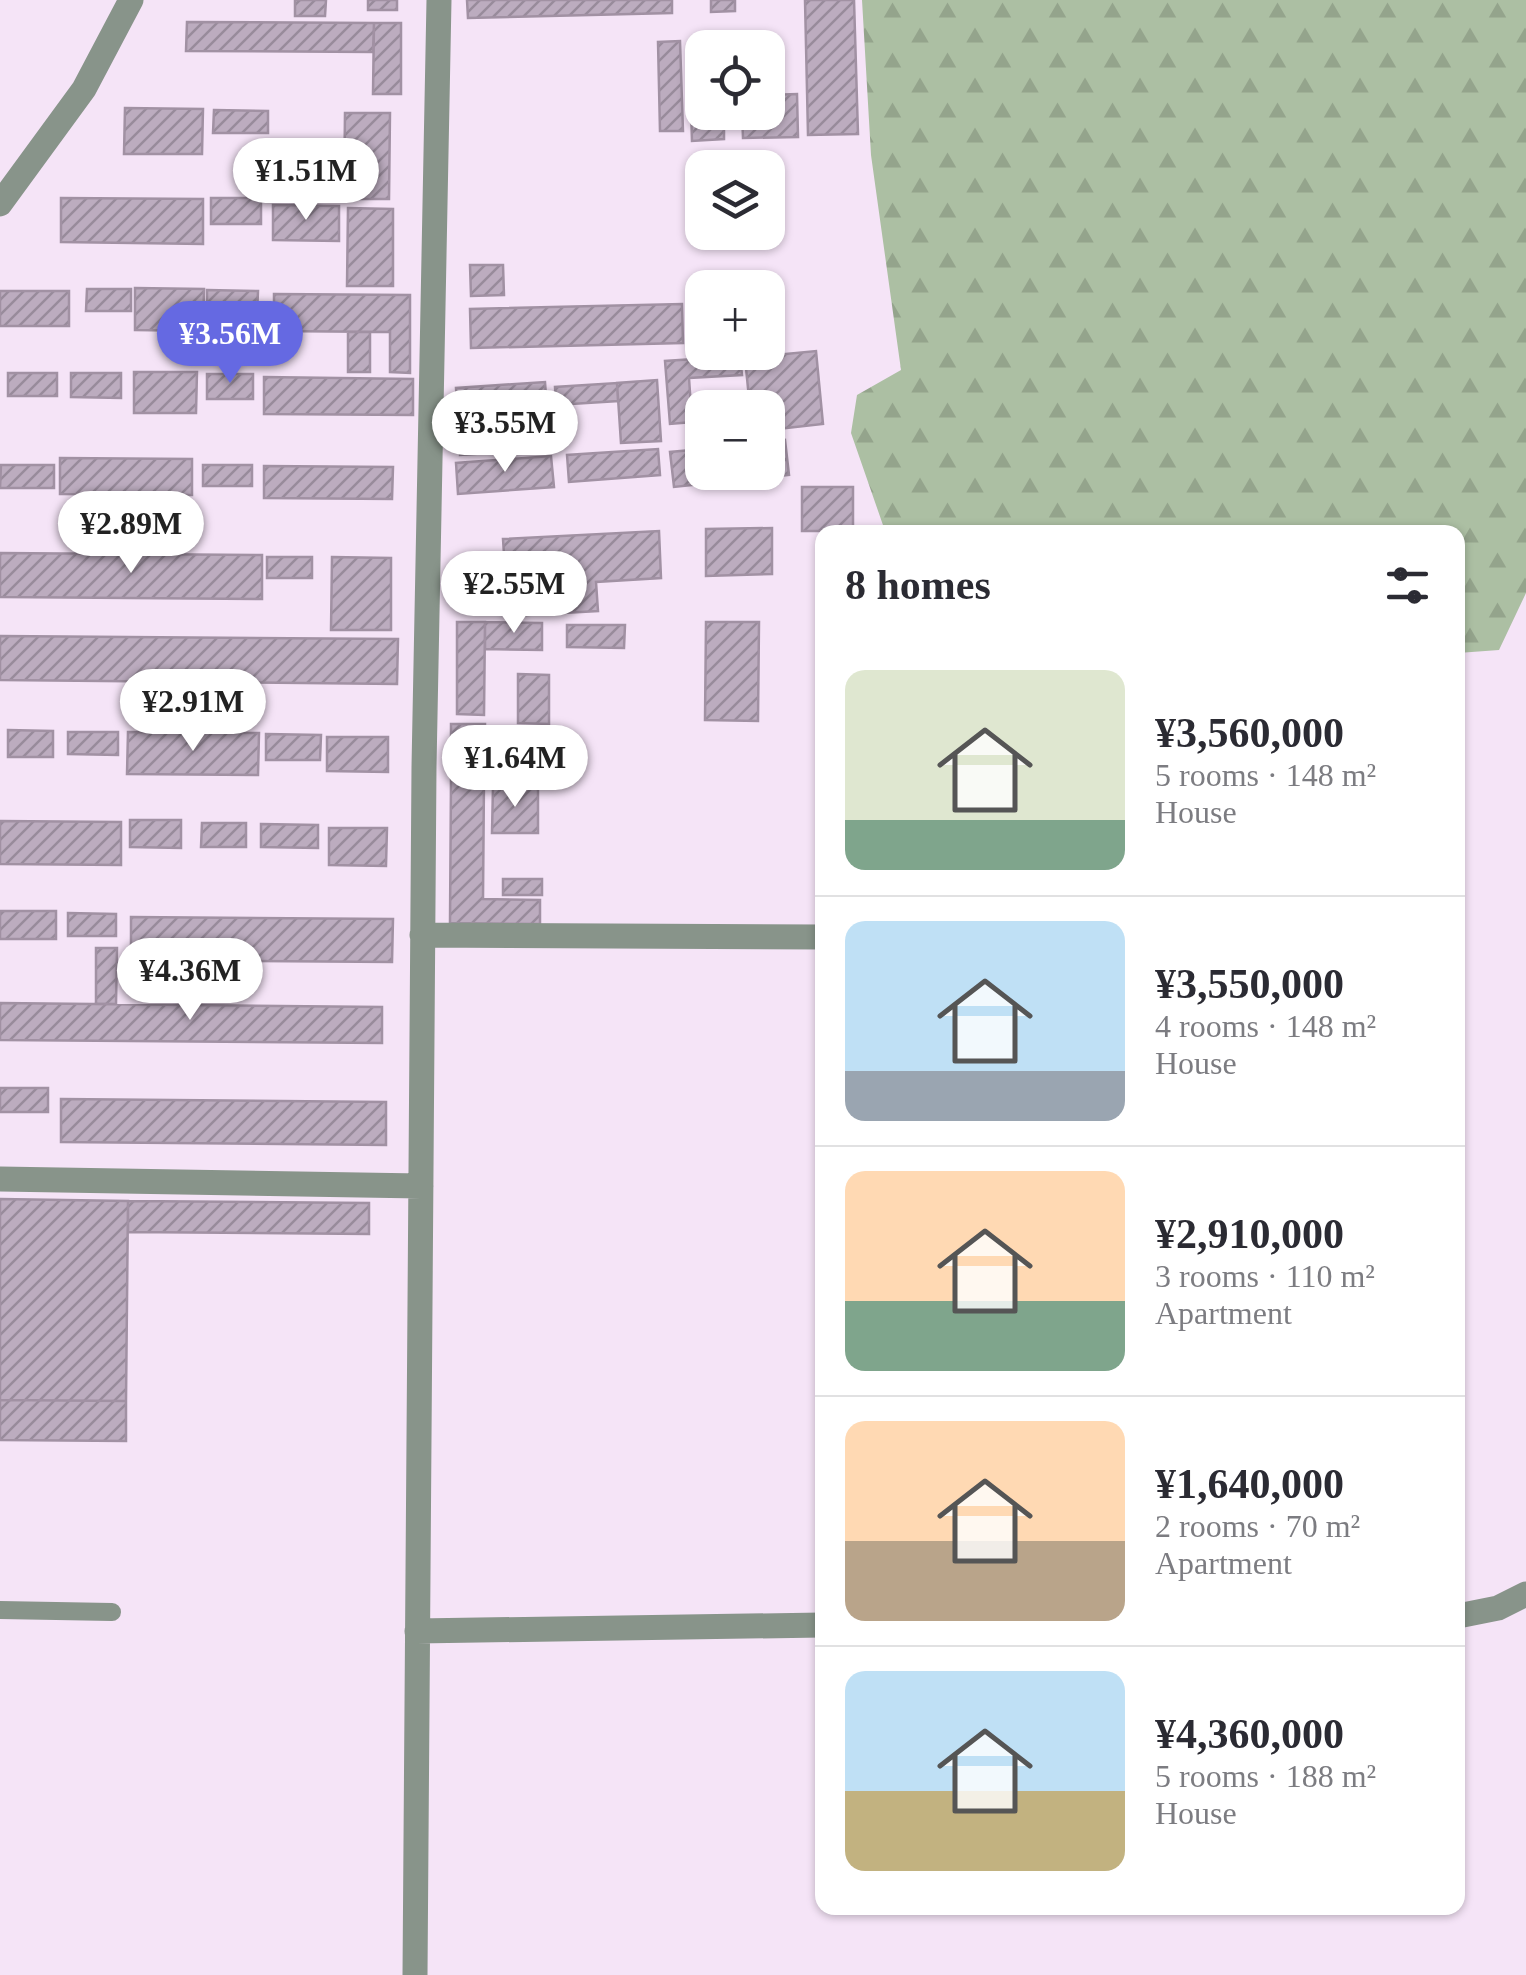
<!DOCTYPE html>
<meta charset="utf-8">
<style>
:root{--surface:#fff;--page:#f7f7f7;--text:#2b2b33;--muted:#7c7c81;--line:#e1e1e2;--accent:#6569e2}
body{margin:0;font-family:Georgia,serif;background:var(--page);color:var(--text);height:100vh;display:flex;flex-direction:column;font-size:38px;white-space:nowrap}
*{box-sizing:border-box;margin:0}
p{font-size:32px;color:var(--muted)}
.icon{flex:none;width:55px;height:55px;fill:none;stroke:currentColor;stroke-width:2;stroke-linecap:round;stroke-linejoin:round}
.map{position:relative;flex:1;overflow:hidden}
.drawer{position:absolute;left:815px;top:525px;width:650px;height:1390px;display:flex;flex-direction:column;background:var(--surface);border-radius:20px;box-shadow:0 2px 8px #0004}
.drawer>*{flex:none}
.tools{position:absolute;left:685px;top:30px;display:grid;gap:20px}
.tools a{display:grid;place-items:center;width:100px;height:100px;border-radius:20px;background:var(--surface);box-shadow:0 2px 8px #0004;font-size:50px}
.price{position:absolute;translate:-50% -85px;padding:0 22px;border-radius:35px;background:#fff;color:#222;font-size:32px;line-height:65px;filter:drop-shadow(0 2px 5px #0008)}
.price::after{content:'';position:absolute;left:50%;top:60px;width:30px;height:22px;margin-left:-15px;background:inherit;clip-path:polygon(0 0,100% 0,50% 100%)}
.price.current{background:var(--accent);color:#fff}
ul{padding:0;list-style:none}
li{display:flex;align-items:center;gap:30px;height:250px;padding:0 30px}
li+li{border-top:2px solid var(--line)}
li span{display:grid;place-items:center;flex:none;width:280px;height:200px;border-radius:20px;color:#555}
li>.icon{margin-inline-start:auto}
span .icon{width:120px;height:120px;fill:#fffc;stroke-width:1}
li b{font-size:42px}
h2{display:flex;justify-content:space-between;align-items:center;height:120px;padding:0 30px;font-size:42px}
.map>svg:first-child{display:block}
.forest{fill:url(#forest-firs)}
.building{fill:url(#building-hatch);stroke:#a191a3;stroke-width:2.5}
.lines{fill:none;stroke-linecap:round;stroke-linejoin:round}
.service{stroke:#88948a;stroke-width:18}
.minor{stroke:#88948a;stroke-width:25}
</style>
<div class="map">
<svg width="1526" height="1975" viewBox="0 0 1526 1975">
<defs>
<pattern id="forest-firs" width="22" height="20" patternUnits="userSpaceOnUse" patternTransform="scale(2.5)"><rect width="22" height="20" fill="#acbfa3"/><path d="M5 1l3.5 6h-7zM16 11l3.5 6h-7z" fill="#94a48c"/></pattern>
<pattern id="building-hatch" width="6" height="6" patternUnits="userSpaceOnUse" patternTransform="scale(2.5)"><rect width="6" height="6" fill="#bcacbf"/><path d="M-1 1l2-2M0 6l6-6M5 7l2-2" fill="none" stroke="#988b9b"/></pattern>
</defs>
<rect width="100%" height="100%" fill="#f5e4f7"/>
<path class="forest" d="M862,0H1526V593L1499,650L1458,653V532L884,528L851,433L857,395L901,370L871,155Z"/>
<path class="building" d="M295,0H326L325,16H295Z
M368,0H397V10H368Z
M467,0H672V13L468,18Z
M711,0H735V11L711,12Z
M805,0H854L858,134L808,135Z
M187,22L374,23L373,52L186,51Z
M374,23H401V94H373Z
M680,41L683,131H660L658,42Z
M797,94L798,137L743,138L742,112H768V95Z
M125,108L203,109L202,154H124Z
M691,109L724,112V139L692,141Z
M214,110L268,111V133H213Z
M345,113H390L389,199H344Z
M61,198L203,199V244L61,242Z
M211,198H261V224H211Z
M273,205L339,206V241L273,240Z
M348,208L393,209V286H347Z
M470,265H503L504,295L471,296Z
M135,288L204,289L203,331L135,330Z
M87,289H131V311H86Z
M207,290L258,291L257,315H207Z
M0,291H69V326H0Z
M274,294L410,295V373L390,372V332L274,331Z
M682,304L683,343L471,348L470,309Z
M348,332H370V372H348Z
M816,351L823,424L768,430V408H750L745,358Z
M740,356L742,375L689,378L692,422L670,424L665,361Z
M134,372H197L196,413H134Z
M8,373H57V396H8Z
M71,373H121V398L71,397Z
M207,374H253V399H207Z
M264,377L413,379V415L264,414Z
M657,380L661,441L621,443L617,383Z
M545,382L548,424L515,426L516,451L460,455L456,388Z
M617,383L618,401L556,405L555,387Z
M785,440L789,475L674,487L670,452L702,449V472H768V442Z
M658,449L660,475L569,482L567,455Z
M551,456L554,487L458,494L456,463Z
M60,458L192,459V495L60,494Z
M1,465H54V488H0Z
M203,465H252V486H203Z
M264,466L393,467L392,499L264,498Z
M802,487H853V531H802Z
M772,528V574L706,576V529Z
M659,531L661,578L596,582L598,611L508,616L503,539Z
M0,553L262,555V599L0,597Z
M267,557H312V578H267Z
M332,557L391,558V630H331Z
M458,593H501L500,610L458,609Z
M457,622H485L484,715L457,714Z
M485,622L542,623V650L485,649Z
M706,622H759L758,721L705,720Z
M567,625H625L624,648L567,647Z
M0,636L398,639L397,684L0,680Z
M518,674L549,675V724L518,723Z
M451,724H485L484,779H451Z
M8,730L53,731V757H8Z
M491,730H550V758L491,757Z
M68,732H118V755L68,754Z
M128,732L259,733L258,775L127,774Z
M266,734L321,735L320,760H266Z
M327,737H388V772L327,771Z
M451,779H484L483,899L540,900V924L450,923Z
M493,786H538V833H492Z
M130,820H181V848L130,847Z
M0,821L121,822V865L0,864Z
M202,823H246V847H201Z
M261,824L318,825V848L261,847Z
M329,828H387L386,866L329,865Z
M503,879H542V895H503Z
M0,911H56V939H0Z
M68,913L116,914V936H68Z
M131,917L393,919L392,962L131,960Z
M96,948H117L116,1004H96Z
M0,1003L382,1007V1043L0,1040Z
M0,1088H48V1112H0Z
M61,1099L386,1102V1145L61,1142Z
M0,1199L128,1201L126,1401L0,1400Z
M128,1201L369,1203V1234L128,1232Z
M0,1400L126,1401V1441L0,1440Z"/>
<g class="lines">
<path class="service" d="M0,1610L112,1612"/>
<path class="minor" d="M0,204L84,89L131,0
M422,935L822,937
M0,1179L421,1186
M1458,1616L1498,1608L1526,1594
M417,1631L822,1625
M415,1975L424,767L439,0"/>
</g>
</svg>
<div class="tools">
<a><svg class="icon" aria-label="locate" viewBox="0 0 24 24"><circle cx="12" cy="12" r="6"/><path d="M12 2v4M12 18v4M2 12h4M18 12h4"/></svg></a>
<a><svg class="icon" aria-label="layers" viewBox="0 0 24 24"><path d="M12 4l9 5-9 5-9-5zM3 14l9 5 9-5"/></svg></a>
<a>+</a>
<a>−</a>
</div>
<b class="price" style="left:306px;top:223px">¥1.51M</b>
<b class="price current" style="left:230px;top:386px">¥3.56M</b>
<b class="price" style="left:505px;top:475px">¥3.55M</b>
<b class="price" style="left:131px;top:576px">¥2.89M</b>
<b class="price" style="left:514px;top:636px">¥2.55M</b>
<b class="price" style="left:193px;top:754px">¥2.91M</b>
<b class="price" style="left:515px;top:810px">¥1.64M</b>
<b class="price" style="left:190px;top:1023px">¥4.36M</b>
<section class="drawer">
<h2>8 homes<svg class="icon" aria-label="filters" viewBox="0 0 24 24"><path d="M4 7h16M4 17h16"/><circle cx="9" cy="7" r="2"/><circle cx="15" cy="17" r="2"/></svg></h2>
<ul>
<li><span style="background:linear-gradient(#dfe7d0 75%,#7fa58c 0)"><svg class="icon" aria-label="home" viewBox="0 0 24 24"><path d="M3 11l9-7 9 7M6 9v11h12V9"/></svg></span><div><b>¥3,560,000</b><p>5 rooms · 148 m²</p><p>House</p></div></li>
<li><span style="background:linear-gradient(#bfe0f5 75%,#9aa5b1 0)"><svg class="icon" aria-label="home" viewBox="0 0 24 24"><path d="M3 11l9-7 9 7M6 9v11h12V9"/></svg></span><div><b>¥3,550,000</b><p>4 rooms · 148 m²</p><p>House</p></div></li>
<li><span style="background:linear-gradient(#ffd9b3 65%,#7fa58c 0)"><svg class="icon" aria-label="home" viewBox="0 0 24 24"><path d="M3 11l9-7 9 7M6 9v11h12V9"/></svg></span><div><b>¥2,910,000</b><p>3 rooms · 110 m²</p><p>Apartment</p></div></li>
<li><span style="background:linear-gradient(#ffd9b3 60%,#b9a48a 0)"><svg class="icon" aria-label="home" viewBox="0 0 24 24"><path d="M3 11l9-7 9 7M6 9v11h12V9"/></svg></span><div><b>¥1,640,000</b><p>2 rooms · 70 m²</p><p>Apartment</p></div></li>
<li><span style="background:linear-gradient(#bfe0f5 60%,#c2b280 0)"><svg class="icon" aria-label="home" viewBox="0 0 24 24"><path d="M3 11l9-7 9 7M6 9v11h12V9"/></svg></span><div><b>¥4,360,000</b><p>5 rooms · 188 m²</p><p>House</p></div></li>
</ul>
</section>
</div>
